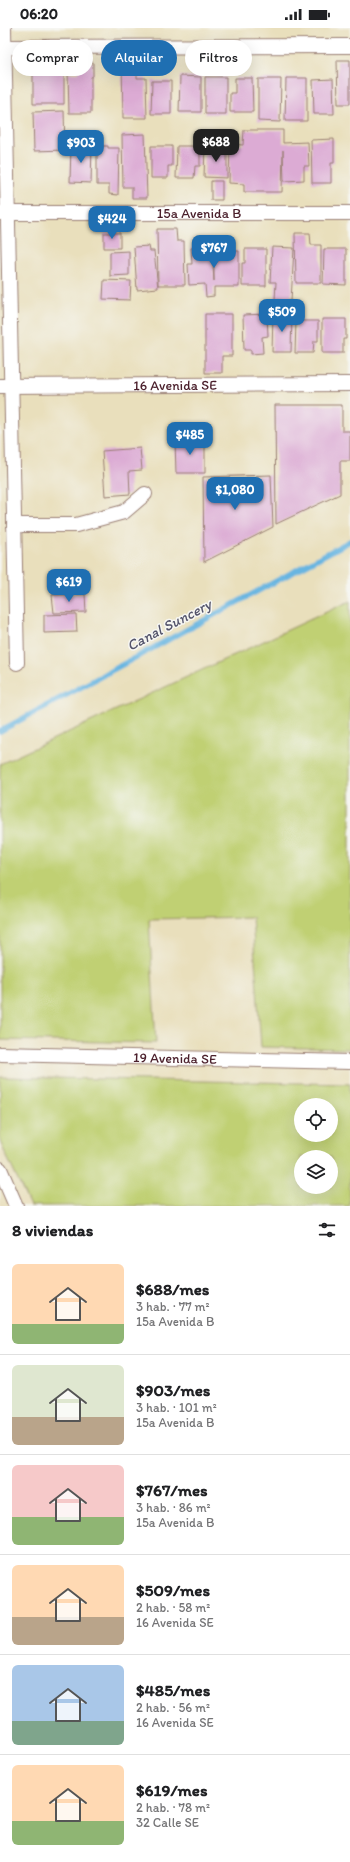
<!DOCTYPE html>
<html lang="es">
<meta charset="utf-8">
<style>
:root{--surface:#fff;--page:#f6f6f6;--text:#202124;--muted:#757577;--line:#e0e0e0;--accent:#1f6fb2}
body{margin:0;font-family:Itim,sans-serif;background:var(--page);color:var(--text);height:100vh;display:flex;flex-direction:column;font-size:15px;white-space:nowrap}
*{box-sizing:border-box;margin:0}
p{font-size:13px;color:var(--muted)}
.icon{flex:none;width:22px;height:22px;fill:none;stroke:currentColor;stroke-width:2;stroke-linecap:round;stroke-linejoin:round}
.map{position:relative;height:1178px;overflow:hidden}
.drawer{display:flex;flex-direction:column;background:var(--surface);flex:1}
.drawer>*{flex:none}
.banner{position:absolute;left:12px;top:12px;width:326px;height:36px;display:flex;gap:8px}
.tools{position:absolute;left:294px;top:1070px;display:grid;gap:8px}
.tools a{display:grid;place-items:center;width:44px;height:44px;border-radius:50%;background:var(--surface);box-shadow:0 4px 16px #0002;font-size:20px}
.price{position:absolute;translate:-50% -34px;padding:0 9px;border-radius:8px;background:var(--accent);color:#fff;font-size:13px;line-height:26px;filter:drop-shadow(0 1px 2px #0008)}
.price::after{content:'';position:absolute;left:50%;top:24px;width:12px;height:9px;margin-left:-6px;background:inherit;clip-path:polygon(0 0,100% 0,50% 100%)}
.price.active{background:#222;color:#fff}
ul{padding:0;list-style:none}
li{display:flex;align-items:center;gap:12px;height:100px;padding:0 12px}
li+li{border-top:1px solid var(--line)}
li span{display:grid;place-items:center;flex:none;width:112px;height:80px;border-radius:6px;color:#555}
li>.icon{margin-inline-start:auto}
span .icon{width:48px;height:48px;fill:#fffc;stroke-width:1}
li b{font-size:17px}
h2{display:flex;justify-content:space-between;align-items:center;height:48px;padding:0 12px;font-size:17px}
.tag{padding:0 14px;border-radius:18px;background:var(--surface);box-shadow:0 4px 16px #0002;font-size:14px;line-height:36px}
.tag.active{background:var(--accent);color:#fff}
.status{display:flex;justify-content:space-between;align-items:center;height:28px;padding:0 20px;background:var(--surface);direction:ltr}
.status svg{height:11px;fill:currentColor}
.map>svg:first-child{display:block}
.green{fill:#c0d073;stroke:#85784f;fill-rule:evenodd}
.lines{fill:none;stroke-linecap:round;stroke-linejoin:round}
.stream{stroke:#67b5e1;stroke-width:5.5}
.building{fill:#dcabd4}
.minor-casing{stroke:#9a7f74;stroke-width:16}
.minor{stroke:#fff;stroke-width:14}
.labels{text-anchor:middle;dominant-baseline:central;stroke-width:3;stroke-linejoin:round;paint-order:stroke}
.street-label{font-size:14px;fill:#4a1f2b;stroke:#f6f6f2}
.water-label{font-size:15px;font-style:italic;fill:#54546b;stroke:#f6f6f2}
</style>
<div class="status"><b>06:20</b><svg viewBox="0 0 49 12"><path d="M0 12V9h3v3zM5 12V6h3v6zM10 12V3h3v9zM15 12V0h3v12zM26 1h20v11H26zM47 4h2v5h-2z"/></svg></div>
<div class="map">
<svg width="350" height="1178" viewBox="0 0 350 1178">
<rect width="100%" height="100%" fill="#f6f6f2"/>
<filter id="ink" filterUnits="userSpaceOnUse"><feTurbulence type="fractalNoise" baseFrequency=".025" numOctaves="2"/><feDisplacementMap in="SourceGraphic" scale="8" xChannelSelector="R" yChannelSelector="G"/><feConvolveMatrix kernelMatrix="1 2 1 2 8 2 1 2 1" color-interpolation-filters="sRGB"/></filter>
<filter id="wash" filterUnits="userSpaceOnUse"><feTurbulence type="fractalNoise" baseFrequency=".012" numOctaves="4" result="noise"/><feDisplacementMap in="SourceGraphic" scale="16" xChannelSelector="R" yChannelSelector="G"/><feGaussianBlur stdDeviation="0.9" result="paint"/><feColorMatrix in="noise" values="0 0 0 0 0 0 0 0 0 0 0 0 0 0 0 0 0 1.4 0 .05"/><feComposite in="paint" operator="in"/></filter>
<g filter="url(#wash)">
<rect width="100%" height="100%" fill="#e9dfbc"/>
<path class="green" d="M350,573V1021L261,1019L252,889L149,891L156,1015L0,1012V736Z
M0,1049L350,1056V1178H30L0,1114ZM301,1077H331V1107H301ZM301,1129H331V1159H301Z"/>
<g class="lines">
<path class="stream" d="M0,703L350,513"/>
</g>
<g id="blocks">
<path class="building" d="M337,32H350V76H338Z
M122,33H137V50H146L147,90H123Z
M78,34H93V48L91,49V85H69L68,45H78Z
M33,37L64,38V76H33Z
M180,48L201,49V84H179Z
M205,49H226V86H205Z
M235,50H252L253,84H230V65H235Z
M286,50H307V93H285Z
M258,51H281L280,94L258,93Z
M333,51L334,86H314L313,52Z
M152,53H171V86H151Z
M64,83L65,122L34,123L33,84Z
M244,102H283V115L308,114L309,138H304V152L284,153L283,122L282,164H244V156L229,155L230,116L243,117Z
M145,106L147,170H132V159H123L122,107Z
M334,111V135H331V155H312L311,112Z
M71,118H92L91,155L70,154Z
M97,118H108V120H119L118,167L109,166V157H97Z
M151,118H172V138H168V150H151Z
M177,118H200V138H195L194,150H176Z
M205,119L227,120V150L204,149Z
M211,153H222V172H211Z
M157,201H176L177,213H184L185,257H158Z
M104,205H120V220H104Z
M295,205H310L311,217H321V255H296Z
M222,213V220L231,219L232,223H239V259H214V268L206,269L205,256L189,257L188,236H192L191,220L203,219V225L212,224L214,253V233H218V214Z
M149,218L150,223H154L158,260L137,262L134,219Z
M272,219L294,220L291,273L275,272L276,254H270Z
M245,221H266V258H242V235H245Z
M324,221H346V257L323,256Z
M129,223V247L110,248V224Z
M104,252L131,253L130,272L103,271Z
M273,285L292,286L291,324H272Z
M205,286H232V328H222V345H205Z
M267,286L268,308L262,309L263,325L251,326V322H244L243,287Z
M322,291H346V311H343V325H322Z
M296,293H318V313H314L313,325H295Z
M275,377H342V403H350V433H340V466L276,496Z
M175,412H205V445H176Z
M140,420L142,442L129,443L130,466L105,468L102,423Z
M271,447L273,499L204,534L203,449Z
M85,545L86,563L53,565L52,547Z
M85,566L86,584L54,585L52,567Z
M76,586L77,604L44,605V587Z"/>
</g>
</g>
<g filter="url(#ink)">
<use href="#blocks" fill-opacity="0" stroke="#9a7f74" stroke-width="1"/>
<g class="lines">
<g class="minor-casing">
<g id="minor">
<path d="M4,0L17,635"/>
<path d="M0,19L350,18"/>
<path id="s1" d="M0,185H350"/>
<path id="s2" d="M0,358L350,356"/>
<path d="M14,497H76L124,484L145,466"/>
<path id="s3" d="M0,1026L350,1034"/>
<path d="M0,1141L16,1178"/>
</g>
</g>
<use href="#minor" class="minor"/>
</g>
</g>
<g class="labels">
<g class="street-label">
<text stroke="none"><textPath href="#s1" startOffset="199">15a Avenida B</textPath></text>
<text stroke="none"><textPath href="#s2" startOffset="175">16 Avenida SE</textPath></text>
<text stroke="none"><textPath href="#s3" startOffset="175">19 Avenida SE</textPath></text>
</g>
<g class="water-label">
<text transform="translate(169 597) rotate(-28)">Canal Suncery</text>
</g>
</g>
</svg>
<div class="tools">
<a><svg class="icon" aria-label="locate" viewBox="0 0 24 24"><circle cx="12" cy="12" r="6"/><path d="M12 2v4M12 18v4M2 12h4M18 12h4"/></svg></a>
<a><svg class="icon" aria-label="layers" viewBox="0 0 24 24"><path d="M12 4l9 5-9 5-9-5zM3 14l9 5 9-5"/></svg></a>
</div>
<b class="price active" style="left:216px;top:135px">$688</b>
<b class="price" style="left:81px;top:136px">$903</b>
<b class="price" style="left:112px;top:212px">$424</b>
<b class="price" style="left:214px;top:241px">$767</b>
<b class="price" style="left:282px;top:305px">$509</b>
<b class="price" style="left:190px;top:428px">$485</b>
<b class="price" style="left:235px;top:483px">$1,080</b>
<b class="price" style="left:69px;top:575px">$619</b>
<div class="banner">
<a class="tag">Comprar</a>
<a class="tag active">Alquilar</a>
<a class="tag">Filtros</a>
</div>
</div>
<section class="drawer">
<h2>8 viviendas<svg class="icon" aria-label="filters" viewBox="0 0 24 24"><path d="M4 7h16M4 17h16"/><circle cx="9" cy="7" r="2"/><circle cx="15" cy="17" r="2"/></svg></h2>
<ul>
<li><span style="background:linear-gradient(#ffd9b3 75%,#8fb573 0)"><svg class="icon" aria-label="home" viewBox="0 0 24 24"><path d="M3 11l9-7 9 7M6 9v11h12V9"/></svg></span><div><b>$688/mes</b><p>3 hab. · 77 m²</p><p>15a Avenida B</p></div></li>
<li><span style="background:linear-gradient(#dfe7d0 65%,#b9a48a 0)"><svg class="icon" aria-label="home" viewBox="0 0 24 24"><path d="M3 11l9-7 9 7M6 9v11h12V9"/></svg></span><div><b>$903/mes</b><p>3 hab. · 101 m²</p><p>15a Avenida B</p></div></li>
<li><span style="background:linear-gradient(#f6c9c9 65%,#8fb573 0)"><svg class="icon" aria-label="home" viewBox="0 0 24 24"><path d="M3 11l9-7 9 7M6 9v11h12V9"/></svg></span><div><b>$767/mes</b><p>3 hab. · 86 m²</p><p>15a Avenida B</p></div></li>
<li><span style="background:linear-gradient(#ffd9b3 65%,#b9a48a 0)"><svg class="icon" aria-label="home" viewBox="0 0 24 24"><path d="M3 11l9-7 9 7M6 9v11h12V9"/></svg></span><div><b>$509/mes</b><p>2 hab. · 58 m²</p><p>16 Avenida SE</p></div></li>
<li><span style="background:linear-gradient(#a9c7e8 70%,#7fa58c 0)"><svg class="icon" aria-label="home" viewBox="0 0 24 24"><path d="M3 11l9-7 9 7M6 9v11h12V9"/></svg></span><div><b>$485/mes</b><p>2 hab. · 56 m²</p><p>16 Avenida SE</p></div></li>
<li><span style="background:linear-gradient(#ffd9b3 70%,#8fb573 0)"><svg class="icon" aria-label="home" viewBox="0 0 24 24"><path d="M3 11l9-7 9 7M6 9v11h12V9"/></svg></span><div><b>$619/mes</b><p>2 hab. · 78 m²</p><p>32 Calle SE</p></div></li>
</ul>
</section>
